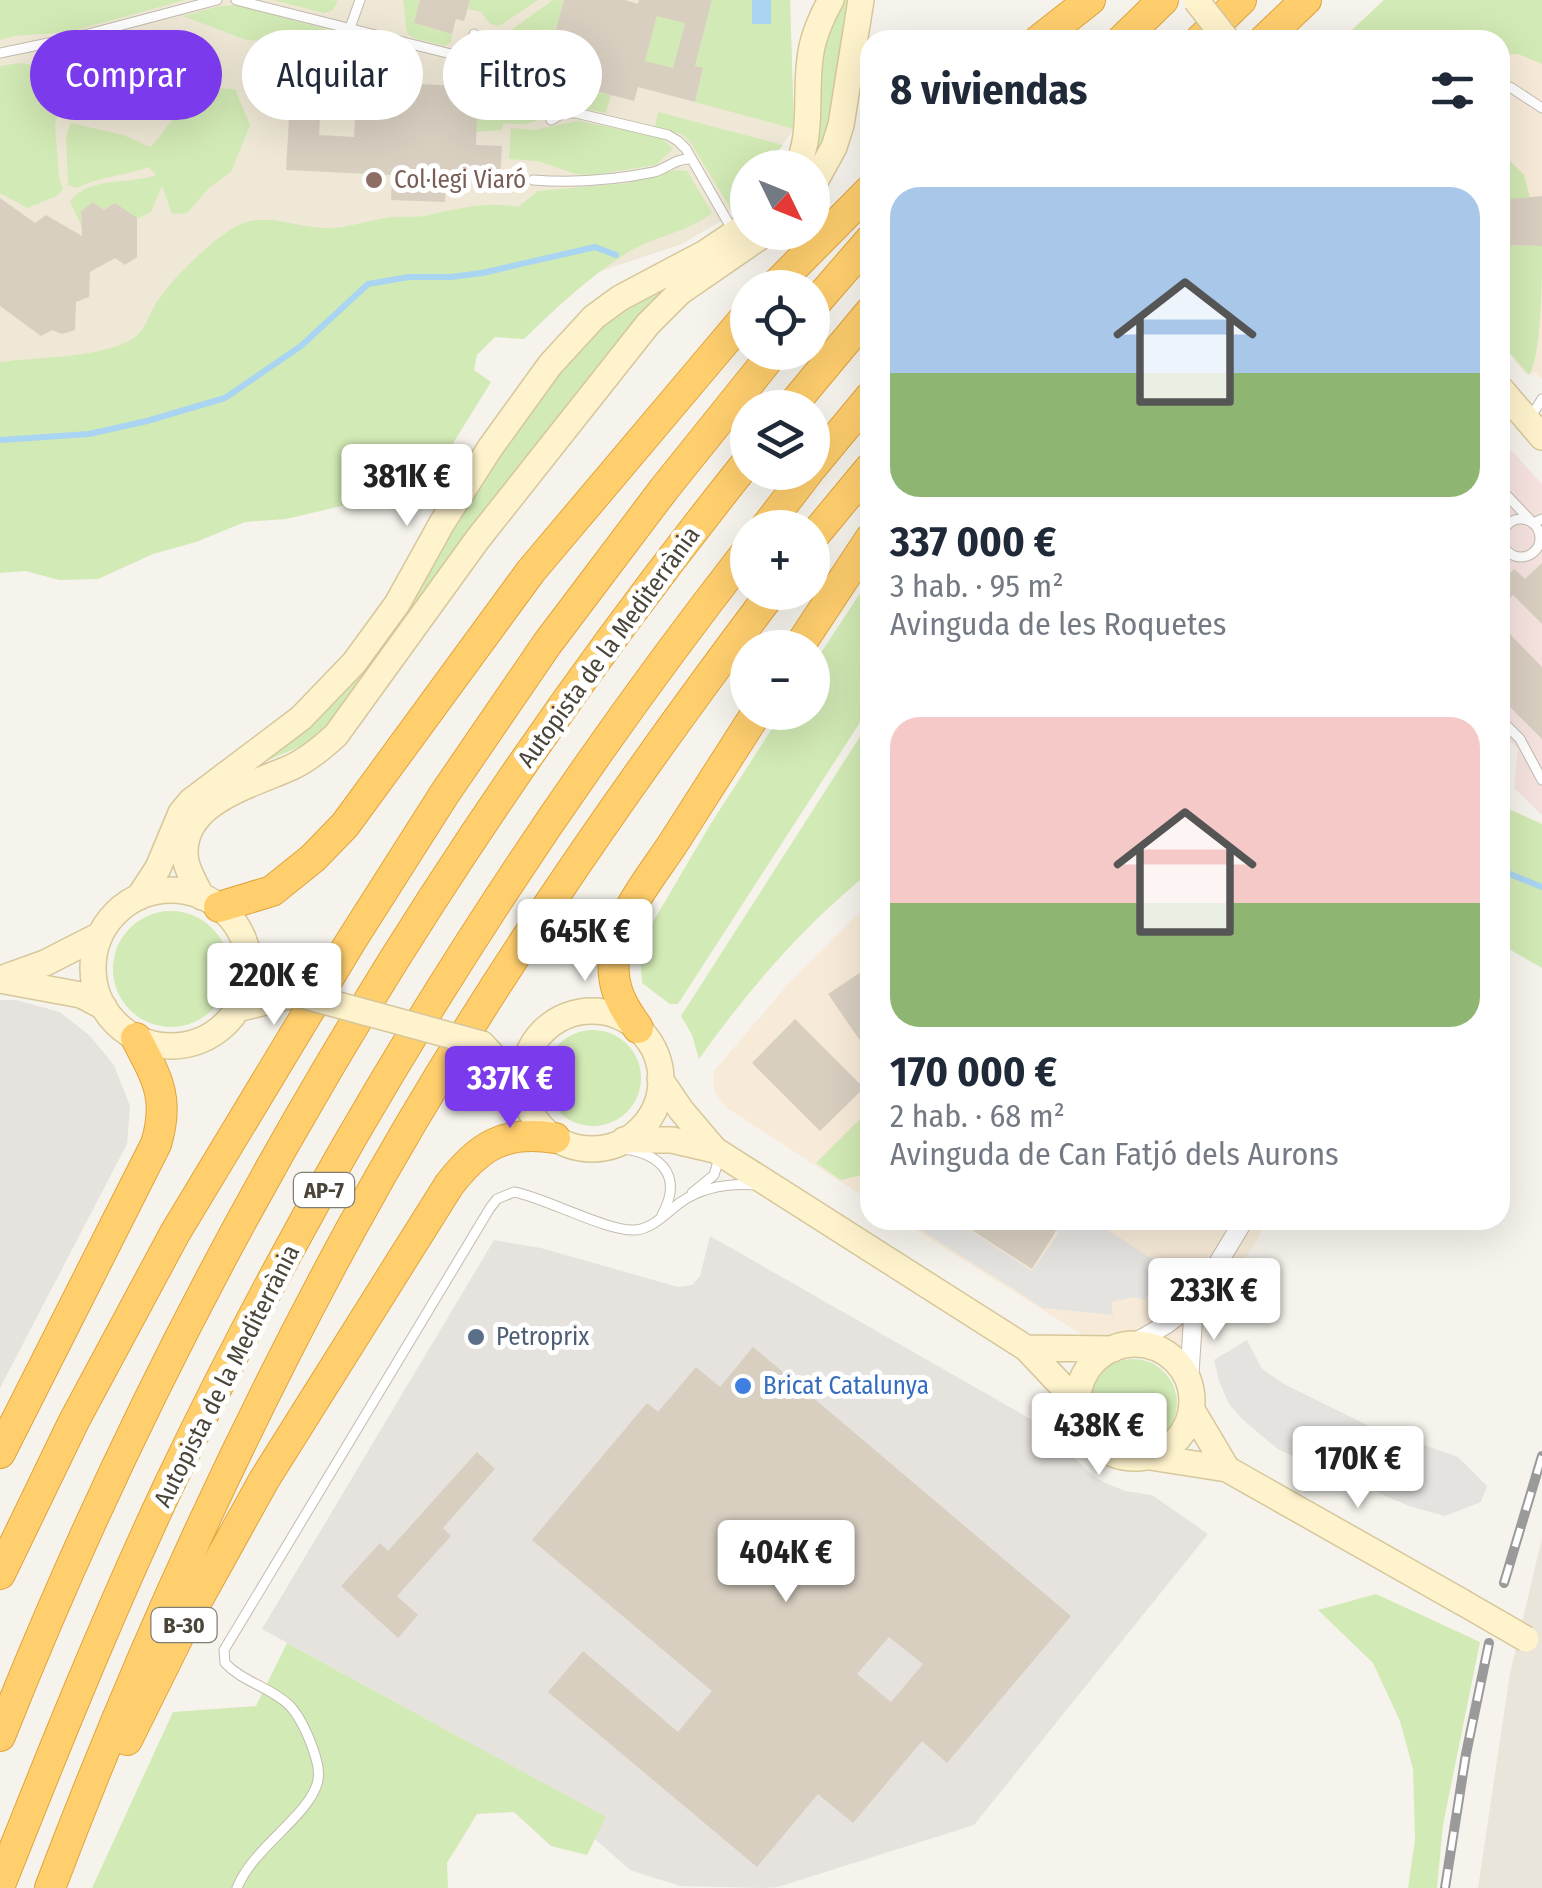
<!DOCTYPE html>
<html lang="es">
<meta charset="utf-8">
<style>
:root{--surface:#fff;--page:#f6f6f7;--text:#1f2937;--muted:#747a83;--accent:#7c3aed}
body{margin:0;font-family:"Fira Sans Condensed",sans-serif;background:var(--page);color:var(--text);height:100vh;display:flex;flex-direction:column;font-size:38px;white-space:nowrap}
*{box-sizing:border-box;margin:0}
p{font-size:32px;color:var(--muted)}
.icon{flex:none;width:55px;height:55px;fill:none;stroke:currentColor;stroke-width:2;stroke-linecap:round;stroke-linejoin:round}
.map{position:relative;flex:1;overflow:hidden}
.details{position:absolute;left:860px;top:30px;width:650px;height:1200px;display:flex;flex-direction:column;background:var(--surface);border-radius:30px;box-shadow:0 10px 40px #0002}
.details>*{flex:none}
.hud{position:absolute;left:30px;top:30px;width:680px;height:90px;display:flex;gap:20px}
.needle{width:65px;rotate:133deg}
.controls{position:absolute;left:730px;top:150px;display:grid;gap:20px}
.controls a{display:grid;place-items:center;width:100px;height:100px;border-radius:50%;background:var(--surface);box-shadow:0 10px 40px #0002;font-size:50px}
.price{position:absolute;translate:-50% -85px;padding:0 22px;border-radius:10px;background:#fff;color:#222;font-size:32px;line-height:65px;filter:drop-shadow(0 2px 5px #0008)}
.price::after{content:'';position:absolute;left:50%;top:60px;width:30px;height:22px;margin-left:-15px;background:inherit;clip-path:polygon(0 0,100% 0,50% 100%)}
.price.on{background:var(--accent);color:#fff}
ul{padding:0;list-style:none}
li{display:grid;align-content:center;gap:20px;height:530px;padding:0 30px}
li span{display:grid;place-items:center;height:310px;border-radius:30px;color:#555}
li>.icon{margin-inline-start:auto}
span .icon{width:180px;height:180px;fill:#fffc;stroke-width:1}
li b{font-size:42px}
h2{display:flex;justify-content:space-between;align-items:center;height:120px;padding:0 30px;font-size:42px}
.chip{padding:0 35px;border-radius:45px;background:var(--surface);box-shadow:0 10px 40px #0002;font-size:35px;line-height:90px}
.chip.on{background:var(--accent);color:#fff}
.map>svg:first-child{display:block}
.residential{fill:#eae5da}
.commercial{fill:#f7ead8}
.industrial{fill:#e6e2dd}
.education{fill:#efe8d6}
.medical{fill:#f6e3e0}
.green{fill:#d2eab5}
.parking{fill:#e5e3e0}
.water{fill:#a9d4f2}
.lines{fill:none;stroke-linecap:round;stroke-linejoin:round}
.stream{stroke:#a9d4f2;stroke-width:6}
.building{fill:#d8cfc1;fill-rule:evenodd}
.lane-casing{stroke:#c2bbae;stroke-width:11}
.street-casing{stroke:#c2bbae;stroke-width:20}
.secondary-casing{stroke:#d6c79b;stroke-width:28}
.highway-casing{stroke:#e0a43c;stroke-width:32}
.lane{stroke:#fff;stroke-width:9}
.street{stroke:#fff;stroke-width:18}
.secondary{stroke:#fff3cd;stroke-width:25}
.highway{stroke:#ffcf6e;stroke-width:30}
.rail-casing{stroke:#9a9a9a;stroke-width:10}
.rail{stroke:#fff;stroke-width:6;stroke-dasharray:19;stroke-linecap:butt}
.secondary-bridge-casing{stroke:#d6c79b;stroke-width:28;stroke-linecap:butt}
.secondary-bridge{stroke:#fff3cd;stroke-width:25}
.education-dot{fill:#8d6e63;stroke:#fff;stroke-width:4}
.service-dot{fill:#5c6f8a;stroke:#fff;stroke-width:4}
.shop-dot{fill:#3f7fe0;stroke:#fff;stroke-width:4}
.labels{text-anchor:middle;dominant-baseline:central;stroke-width:10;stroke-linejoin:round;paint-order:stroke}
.shield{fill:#fff;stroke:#817c74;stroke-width:2.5}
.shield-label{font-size:22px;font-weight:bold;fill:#4b4439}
.education-label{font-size:25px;fill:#785e54;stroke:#fff;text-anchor:start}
.street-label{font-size:25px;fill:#4b4439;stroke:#fff}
.service-label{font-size:25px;fill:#4e5e75;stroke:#fff;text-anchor:start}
.shop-label{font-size:25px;fill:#366cbe;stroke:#fff;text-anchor:start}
</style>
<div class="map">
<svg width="1542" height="1888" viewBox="0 0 1542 1888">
<rect width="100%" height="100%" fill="#f6f3ec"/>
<path class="residential" d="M1542,1538V1888H1478L1510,1673Z"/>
<path class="commercial" d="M1384,0H1542V379L1535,372L1529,375L1523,371L1500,342V40H1341Z
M870,902V1201L727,1108L715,1093L713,1081L714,1071L790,982Z
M900,1220H1269L1214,1308L1197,1359L1163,1338L1092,1341Z"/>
<path class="industrial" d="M0,1000H16L60,1012L90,1036L114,1065L130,1106L127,1144L0,1388Z
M710,1236L1041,1425L1089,1472L1103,1482L1125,1491L1152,1495L1208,1534L974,1825L778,1887L764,1888L680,1886L630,1870L595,1839L605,1817L262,1629L494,1240L541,1248L678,1287L692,1285L700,1276Z"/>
<path class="education" d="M0,0H790L794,129L766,167L748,168L747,193L721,221L682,244L604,270L203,361L0,376Z"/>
<path class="medical" d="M1500,438L1542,484V815L1514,788L1518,749L1500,732Z"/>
<path class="green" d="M0,0H185L69,32L14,36L0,40Z
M273,0H338L333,10L324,13Z
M403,0H420L414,23L452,34L451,42L445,46C397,33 410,43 403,0Z
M470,0H538L499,26L490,24L481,12L468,9Z
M553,0H564L543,77L611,95L606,113L586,109L566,91C542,116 541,128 504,123L501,130L476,132L479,87L487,37L497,40Z
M691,0L673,68L639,81L657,16Z
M712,0H790L794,129L695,102L703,69L695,66Z
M843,0H851C843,57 840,117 812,167L820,53Z
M1384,0H1542V64L1518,54L1500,55V40H1341Z
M237,5L326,29L324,44L246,40L183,16L220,6Z
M21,63L40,66L64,90L55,125L59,177L63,189L57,196L27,208L0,193V66Z
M210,88L235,89L250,125L231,172L209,188L187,213L172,214L162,186L151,212L137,219L115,203L104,210L93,202L81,211L82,227L70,201C90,176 128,185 156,175L149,167C124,176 100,176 77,188L68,185L66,136L71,123L123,135L151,147L185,104Z
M658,112L783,145L766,167L748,168L747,192L732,211L691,143L682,134L655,127Z
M578,121L661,137L673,149L656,165L592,175L576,174L538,161L509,159L511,128L535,130Z
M1508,159L1524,175L1530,198L1500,200V165Z
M675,170L687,171L712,213C686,233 654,236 627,253C589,277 556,308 524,339L495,337L477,355L474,370L491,382L452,445L415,485L397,493L286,519L245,522L196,542L153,554L98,579L59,580L26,571L0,573V362C38,357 93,358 127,342C145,334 148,315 158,300C172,279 218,233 241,224C272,212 301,230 331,228C351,227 371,220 391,217C404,216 417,218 429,215C461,208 485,201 518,207L538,191L628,183Z
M1500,245L1542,246C1542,276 1542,355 1529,375L1500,342Z
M684,276L330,724L306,744L262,763L304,728L455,520L530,407L604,318Z
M870,578V707L678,1004H670L642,983L640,952L647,932L710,825L782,713L812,712L813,665Z
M870,721V872C804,925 748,990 699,1059L692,1035L681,1016Z
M1500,805L1542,824V968L1500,944Z
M113 969a58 58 0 1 1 116 0a58 58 0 1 1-116 0Z
M545 1078a48 48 0 1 1 96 0a48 48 0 1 1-96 0Z
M870,1109V1173L841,1180L816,1163Z
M1089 1403a44 44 0 1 1 88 0a44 44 0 1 1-88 0Z
M1376,1594L1480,1642L1443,1825L1437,1888H1408L1415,1840L1413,1769L1400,1721L1373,1663L1318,1610Z
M287,1643L606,1817L587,1855L551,1846L514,1812L477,1814L447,1863L448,1888H92L173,1712L256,1706Z"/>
<path class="parking" d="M905,1220H954L1032,1271L1059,1233L1040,1220H1093L1167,1269L1145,1300L1134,1297L1111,1302L1113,1315L1043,1308Z
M1247,1340L1262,1369L1284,1384L1369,1426L1458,1457L1487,1486L1481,1502L1445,1516L1409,1506L1279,1450L1242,1419L1229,1404L1219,1381L1214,1360Z"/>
<path class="water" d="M752,0H771V24H752Z"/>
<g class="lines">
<path class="stream" d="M0,440L89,434L147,421L225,398L301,346L368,284L409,277H451L482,273L595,247L616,255
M1500,870L1542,887"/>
</g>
<path class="building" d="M420,0H470L464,21L456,19L452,34L414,23Z
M564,0H625L638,4L639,0H712L695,66L703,68L695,102L638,87L634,101L543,77ZM657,16L685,23L673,68L645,61Z
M380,82L478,87L476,145L502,146L500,180L446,178L445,202L391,200L392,175L286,170L290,100L321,101L319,135L354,137L356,104L379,105Z
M1542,196V246L1500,245V200Z
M0,198L35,223L46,215L82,236L81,211L93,202L104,210L115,203L137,218V257L125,265L115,258L90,272L89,297L76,302L75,330L62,334L52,330L41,336L0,306Z
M1542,563V624L1513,595L1500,608V583L1514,569L1525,579Z
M1500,624L1542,667V739L1500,697Z
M870,966V1055L828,994Z
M795,1019L864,1088L820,1131L752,1063Z
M956,1220H1039L1056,1231L1032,1269Z
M753,1347L1071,1616L947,1763L922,1741L853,1823L818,1794L757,1867L548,1692L583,1651L678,1732L712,1691L532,1540L647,1403L658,1412L696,1367L720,1387ZM889,1637L923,1664L891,1702L857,1674Z
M477,1452L495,1469L443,1528L451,1536L397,1596L418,1615L398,1638L341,1586L380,1543L388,1551Z"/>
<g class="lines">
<g class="lane-casing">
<path id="lane" d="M236,0L467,58L474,34
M350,28L360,0
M0,53L77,37L217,0
M1500,87H1510L1542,108
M551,120L563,113H576L668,135L678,141L686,149L733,231
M533,180C573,183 615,180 654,172C668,168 676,158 691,159
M1530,418L1542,399
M1500,488L1533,523L1542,519
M1502 538a19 19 0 1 1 38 0a19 19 0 1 1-38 0Z
M1500,719L1520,739L1542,780
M601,1148C643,1146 690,1164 662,1215
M692,1193L714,1175L720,1155
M237,1888C252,1849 307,1817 317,1784C321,1771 316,1758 312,1746C307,1733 299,1715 289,1705C270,1687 243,1682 225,1663L224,1650L490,1208L497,1199L514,1192C546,1198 608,1232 635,1230C653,1229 667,1212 681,1202C704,1186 730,1183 757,1185"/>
</g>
<g class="street-casing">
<path id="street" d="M1131,1345L1167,1324L1194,1303L1244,1220
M1189,1382L1194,1303"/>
</g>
<g class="secondary-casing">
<path id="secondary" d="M797,168C813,133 805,95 810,59C812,38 821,18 831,0
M812,187L834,147L841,125L861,0
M1500,388L1542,437
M93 968a78 78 0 1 1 156 0a78 78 0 1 1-156 0Z
M139,897L158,868L181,813L191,801L301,718L354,663L397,604L442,523L490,448L550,365L594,317L620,298L705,253L748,224
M202,897C196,886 189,874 186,862C175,803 253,785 292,767C309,759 322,748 336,735L477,540L648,324L680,292L767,232
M247,954L274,980L298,994
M0,979L45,963L100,935
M0,980L81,995L104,1007
M237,1009L298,994
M523 1080a69 69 0 1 1 138 0a69 69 0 1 1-138 0Z
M482,1044L523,1088
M660,1079L681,1110L715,1150
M624,1140H672L715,1150L1026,1348L1062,1386L1079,1410
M1078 1401a57 57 0 1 1 114 0a57 57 0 1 1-114 0Z
M1026,1348L1113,1349
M1192,1410L1227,1469
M1150,1457L1227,1469L1462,1602"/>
</g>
<g class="highway-casing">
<path id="highway" d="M1039,40L1090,0
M1122,40L1163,0
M1200,40L1241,0
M1264,40L1306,0
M773,288L870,190
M812,307L870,240
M790,408L870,312
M812,467L870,397
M765,528L808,472
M812,538L870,468
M798,648L870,539
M219,907L272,891L313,858L345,825L531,571L748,314
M638,1028C622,1006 611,987 614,958C617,916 652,876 674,842C701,799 729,756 757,712
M0,1453L156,1144C170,1098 157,1078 136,1038
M0,1574L74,1421L175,1233L351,941L445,793L547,644L664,489L774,352
M0,1736C182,1277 439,847 748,461
M127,1740L188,1617L264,1480L449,1185C479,1146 504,1130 555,1138
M0,1885C53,1751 107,1617 168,1487C326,1155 522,840 748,550
M50,1888C136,1661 235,1442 351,1229C473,1006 619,795 772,592"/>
</g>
<use href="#lane" class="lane"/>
<use href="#street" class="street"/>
<use href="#secondary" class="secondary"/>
<use href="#highway" class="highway"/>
<g class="rail-casing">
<path id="rail" d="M1504,1583L1542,1456
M1445,1888L1466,1754L1489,1643"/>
</g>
<use href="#rail" class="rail"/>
<g class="secondary-bridge-casing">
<path id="secondary-bridge" d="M1196,0L1227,40
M298,994L482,1044
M1462,1602L1526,1639"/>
</g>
<use href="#secondary-bridge" class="secondary-bridge"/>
</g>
<circle class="education-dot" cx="374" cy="180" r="10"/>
<circle class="service-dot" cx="476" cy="1337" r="10"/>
<circle class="shop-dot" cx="743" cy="1386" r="10"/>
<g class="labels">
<g class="shield">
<rect x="294" y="1173" width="60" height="34" rx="8"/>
<rect x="151.5" y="1608" width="65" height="34" rx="8"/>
</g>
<g class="shield-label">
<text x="324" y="1190">AP-7</text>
<text x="184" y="1625">B-30</text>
</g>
<g class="education-label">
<text x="394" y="180">Col·legi Viaró</text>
</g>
<g class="street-label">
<text transform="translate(609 647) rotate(-54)">Autopista de la Mediterrània</text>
<text transform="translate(227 1376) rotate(-63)">Autopista de la Mediterrània</text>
</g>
<g class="service-label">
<text x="496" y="1337">Petroprix</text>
</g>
<g class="shop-label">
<text x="763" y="1386">Bricat Catalunya</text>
</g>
</g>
</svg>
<div class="controls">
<a><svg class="needle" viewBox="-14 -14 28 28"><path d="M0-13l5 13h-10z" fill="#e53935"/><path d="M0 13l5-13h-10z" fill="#747a83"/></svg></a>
<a><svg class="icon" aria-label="locate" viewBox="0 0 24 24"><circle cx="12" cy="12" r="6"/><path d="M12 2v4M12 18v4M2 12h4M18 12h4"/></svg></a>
<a><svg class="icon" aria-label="layers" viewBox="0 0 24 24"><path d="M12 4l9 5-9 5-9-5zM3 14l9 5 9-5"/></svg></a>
<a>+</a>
<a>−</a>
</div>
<b class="price" style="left:407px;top:529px">381K €</b>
<b class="price" style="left:585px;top:984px">645K €</b>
<b class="price" style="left:274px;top:1028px">220K €</b>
<b class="price on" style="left:510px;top:1131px">337K €</b>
<b class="price" style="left:1214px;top:1343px">233K €</b>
<b class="price" style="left:1099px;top:1478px">438K €</b>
<b class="price" style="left:1358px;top:1511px">170K €</b>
<b class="price" style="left:786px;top:1605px">404K €</b>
<div class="hud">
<a class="chip on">Comprar</a>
<a class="chip">Alquilar</a>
<a class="chip">Filtros</a>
</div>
<section class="details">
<h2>8 viviendas<svg class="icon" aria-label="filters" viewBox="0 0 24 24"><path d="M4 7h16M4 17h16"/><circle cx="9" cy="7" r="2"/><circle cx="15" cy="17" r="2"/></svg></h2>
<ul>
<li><span style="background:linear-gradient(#a9c7e8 60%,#8fb573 0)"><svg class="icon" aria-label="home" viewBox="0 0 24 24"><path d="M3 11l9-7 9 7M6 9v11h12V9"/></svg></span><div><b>337 000 €</b><p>3 hab. · 95 m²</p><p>Avinguda de les Roquetes</p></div></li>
<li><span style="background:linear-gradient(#f6c9c9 60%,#8fb573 0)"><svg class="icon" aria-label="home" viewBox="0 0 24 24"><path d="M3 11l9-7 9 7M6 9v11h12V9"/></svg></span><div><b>170 000 €</b><p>2 hab. · 68 m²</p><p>Avinguda de Can Fatjó dels Aurons</p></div></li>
</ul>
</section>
</div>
